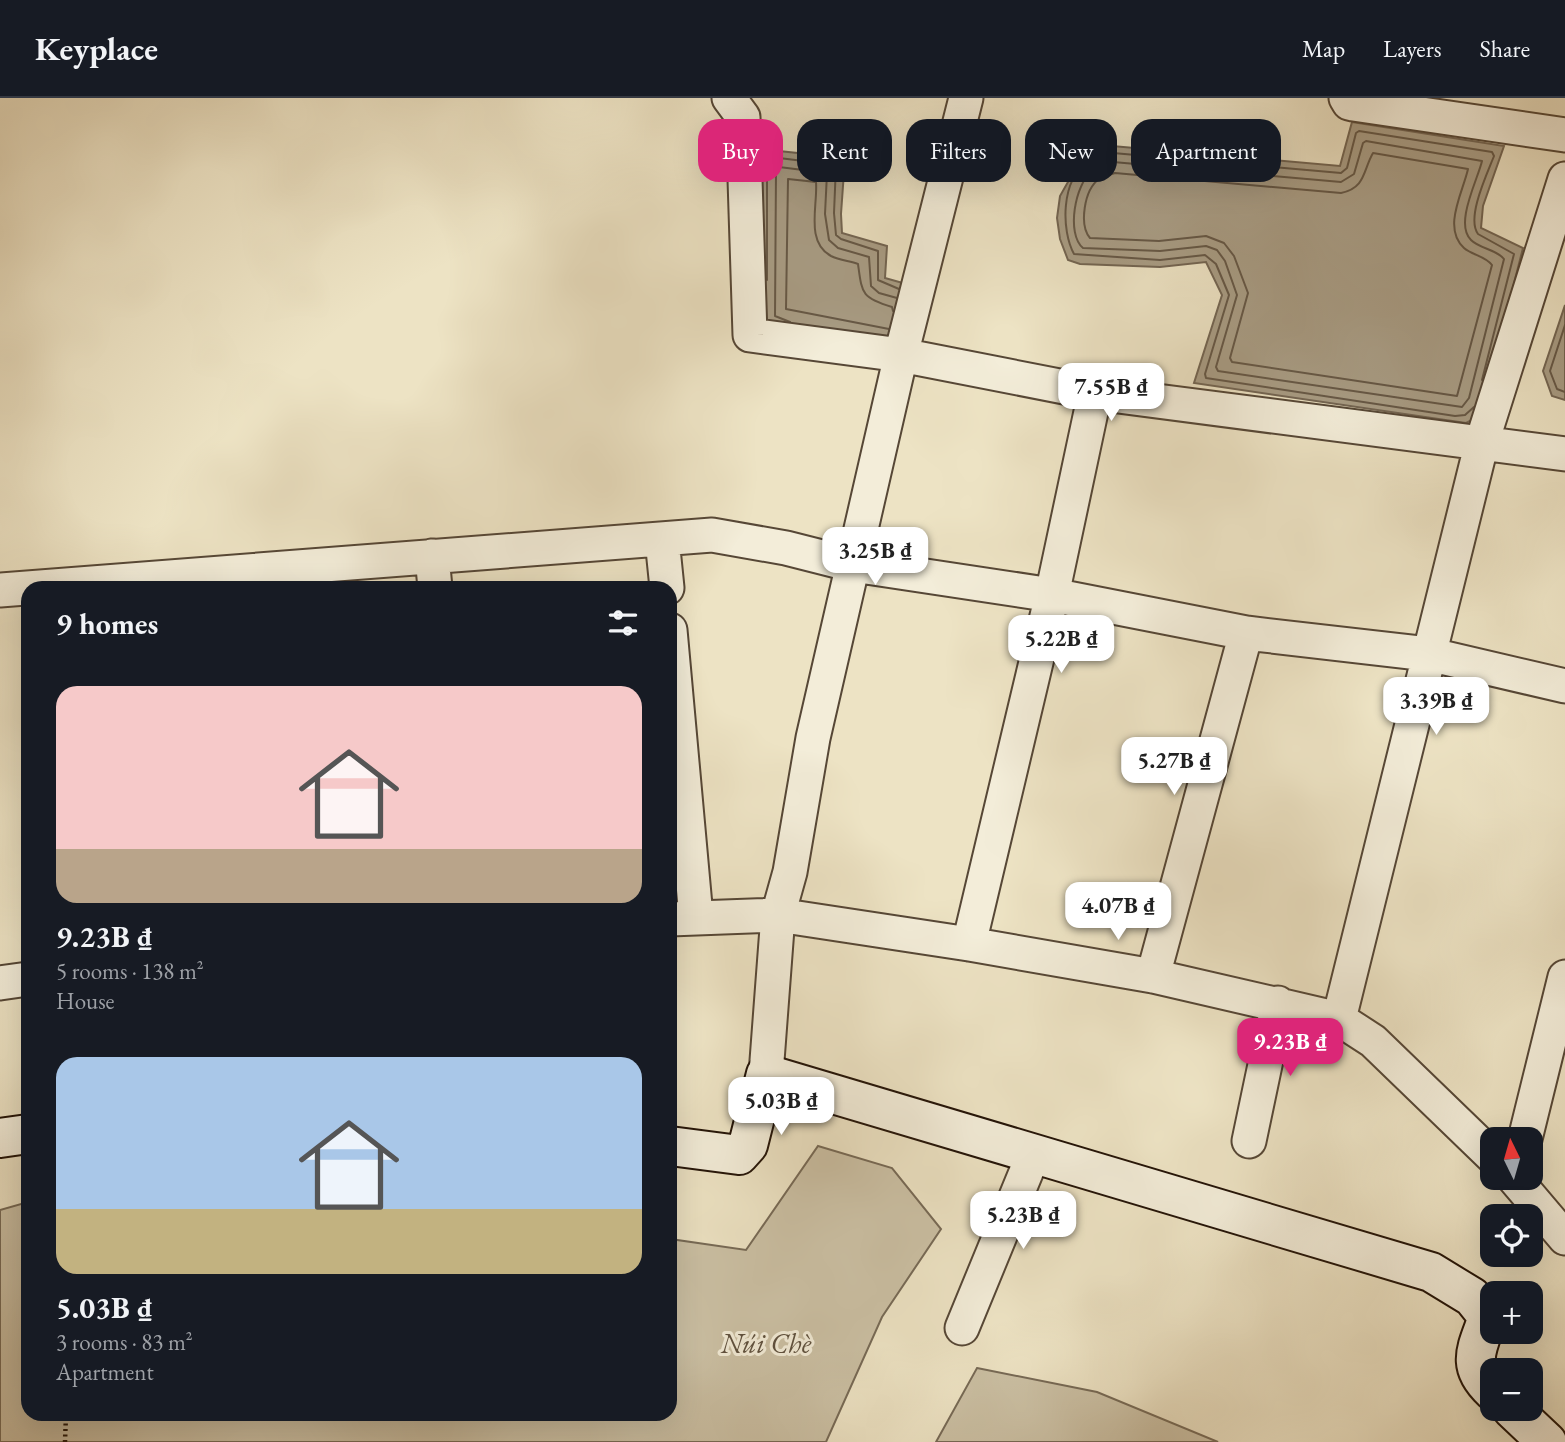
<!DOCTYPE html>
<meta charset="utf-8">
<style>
:root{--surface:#171b24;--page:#20242c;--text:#f1f3f6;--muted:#9ea1a6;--line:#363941;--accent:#db2777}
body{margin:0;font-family:"EB Garamond",serif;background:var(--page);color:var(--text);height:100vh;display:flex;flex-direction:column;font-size:26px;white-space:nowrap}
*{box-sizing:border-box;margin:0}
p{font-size:23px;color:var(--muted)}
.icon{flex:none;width:38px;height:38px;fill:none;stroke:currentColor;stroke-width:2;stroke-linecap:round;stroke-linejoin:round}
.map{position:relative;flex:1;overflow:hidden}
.sheet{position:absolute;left:21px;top:483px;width:656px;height:840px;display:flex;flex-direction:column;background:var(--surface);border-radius:21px;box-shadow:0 7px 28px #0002}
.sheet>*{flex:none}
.guide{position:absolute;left:698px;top:21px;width:665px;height:63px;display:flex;gap:14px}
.needle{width:46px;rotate:355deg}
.buttons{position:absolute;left:1480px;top:1029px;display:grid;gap:14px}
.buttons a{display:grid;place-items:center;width:63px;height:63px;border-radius:14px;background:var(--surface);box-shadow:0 7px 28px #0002;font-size:35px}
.price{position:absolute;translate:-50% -60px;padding:0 16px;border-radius:14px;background:#fff;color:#222;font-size:23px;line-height:46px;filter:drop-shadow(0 2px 4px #0008)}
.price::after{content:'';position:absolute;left:50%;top:42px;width:21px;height:16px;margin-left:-10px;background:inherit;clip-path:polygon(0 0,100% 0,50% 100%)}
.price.current{background:var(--accent);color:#fff}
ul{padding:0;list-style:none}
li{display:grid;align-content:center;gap:14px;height:371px;padding:0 35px}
li span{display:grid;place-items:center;height:217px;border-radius:21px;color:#555}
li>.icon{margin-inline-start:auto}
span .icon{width:126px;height:126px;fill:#fffc;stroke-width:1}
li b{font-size:30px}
h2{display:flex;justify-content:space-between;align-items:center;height:84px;padding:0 35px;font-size:30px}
.tag{padding:0 24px;border-radius:21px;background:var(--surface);box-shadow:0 7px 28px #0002;font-size:24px;line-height:63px}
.tag.current{background:var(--accent);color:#fff}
header{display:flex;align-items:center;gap:42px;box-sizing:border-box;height:98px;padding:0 35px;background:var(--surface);border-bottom:2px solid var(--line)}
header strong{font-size:33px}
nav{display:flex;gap:38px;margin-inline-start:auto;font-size:24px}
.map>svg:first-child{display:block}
.green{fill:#cbc0a4;stroke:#776a56;stroke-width:2}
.water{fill:#a89c84;stroke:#736552;stroke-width:2}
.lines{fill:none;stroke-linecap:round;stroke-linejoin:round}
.shore{stroke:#665846;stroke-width:2}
.street-casing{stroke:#564736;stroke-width:37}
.secondary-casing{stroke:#231307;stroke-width:42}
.path{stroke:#231307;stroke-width:4.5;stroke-dasharray:2 3.5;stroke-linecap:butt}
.street{stroke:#f3edd9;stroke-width:33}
.secondary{stroke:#f3edd9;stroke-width:38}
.labels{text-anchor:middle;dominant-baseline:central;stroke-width:6;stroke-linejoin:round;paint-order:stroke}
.park-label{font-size:28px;font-style:italic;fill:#5e503e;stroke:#f3edd9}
</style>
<header>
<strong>Keyplace</strong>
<nav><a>Map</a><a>Layers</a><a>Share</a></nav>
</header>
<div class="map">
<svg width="1565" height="1344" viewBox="0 0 1565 1344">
<rect width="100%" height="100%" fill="#ede3c4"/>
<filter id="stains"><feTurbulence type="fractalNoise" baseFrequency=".00286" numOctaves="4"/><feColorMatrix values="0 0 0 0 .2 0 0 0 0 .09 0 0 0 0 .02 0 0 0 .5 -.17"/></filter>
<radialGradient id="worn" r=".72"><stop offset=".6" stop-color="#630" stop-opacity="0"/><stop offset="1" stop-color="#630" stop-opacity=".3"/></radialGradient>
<path class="green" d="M818,1048L892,1070L941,1131L882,1219L826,1344H0V1112L28,1104V1316H670V1141L746,1152Z
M977,1270L1097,1294L1218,1344H936Z"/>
<path class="water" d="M1352,24L1504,48L1483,108L1481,130L1523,150L1483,307L1474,321L1466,325L1194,285L1222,197L1206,164L1160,169L1080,166L1068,162L1060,141L1057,120L1060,98L1081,61L1112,48L1340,68Z
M760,51L845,60L841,116L842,135L887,148L885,180L924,191L910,253L762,234Z
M1565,207V302L1552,298L1543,273Z"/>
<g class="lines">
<path class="shore" d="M1366,43L1482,63C1478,81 1454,126 1471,142C1480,151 1496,151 1504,161L1469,300L1462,309L1218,273L1216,269L1237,197L1225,163L1217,152L1206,148L1160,153L1083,150C1066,136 1075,86 1092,73C1097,69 1107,67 1113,64L1341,84L1354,76L1363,45Z
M1373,55L1468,71C1463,94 1442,130 1464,150C1472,157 1485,158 1492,167L1457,298L1232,264L1230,260L1248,195L1234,158L1224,145L1206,138L1159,143L1090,140C1079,127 1084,92 1099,81C1103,78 1110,77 1115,75L1341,95C1366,90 1363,72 1373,55Z
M767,182V62L771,59L836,67L834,115L836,137L841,141L878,153V182L899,191
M790,224L775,218L776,72L779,69L827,75L825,116L829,142L838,150L869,159L871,188L879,195L897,200
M1565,227L1550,273L1557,291L1565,294
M889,231L786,211L788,81L816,84C818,107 805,144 831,158C839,162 849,163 858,166C862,195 861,200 892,209L893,213
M1474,309L1465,317L1455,318L1206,280L1205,276L1229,197L1216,166L1205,157L1160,162L1074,156C1061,132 1061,82 1087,65C1095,61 1105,58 1113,55L1341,75L1347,70L1356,35L1359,33L1492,54L1494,58C1487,76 1466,120 1478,136L1514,156L1482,282"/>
<g class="street-casing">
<path id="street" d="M729,0L743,19L750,237L901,257L1095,295L1565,356
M1346,0L1349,5L1353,6L1565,37
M662,441L667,490
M432,458L435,490
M0,492L712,437L786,450L853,467L1052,497L1246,535L1428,556L1565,588
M670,532L696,819
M670,821L778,817L969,846L1153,878L1339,921L1373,943L1493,1059
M969,846L1052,497L1095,295
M1153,878L1246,535
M0,885L28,881
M1339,921L1482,344L1565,81
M766,976L778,817L790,774L813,640L901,257L966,0
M1525,1041L1565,879
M1249,1043L1278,905
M1514,1080L1565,1140
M962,1230L1034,1055"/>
</g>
<g class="secondary-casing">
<path id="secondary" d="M0,1040L28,1036
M670,1048L739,1057L748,1047L766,976L1431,1174L1472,1199L1488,1219C1477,1251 1465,1267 1493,1293
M1512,1311L1547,1344"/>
</g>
<path class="path" d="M65,1344L66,1316"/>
<use href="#street" class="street"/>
<use href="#secondary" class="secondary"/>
</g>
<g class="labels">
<g class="park-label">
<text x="766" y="1245">Núi Chè</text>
</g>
</g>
<rect width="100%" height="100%" filter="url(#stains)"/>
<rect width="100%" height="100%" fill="url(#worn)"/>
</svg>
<div class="buttons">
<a><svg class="needle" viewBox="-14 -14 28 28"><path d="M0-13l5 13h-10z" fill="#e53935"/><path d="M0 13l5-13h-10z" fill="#9ea1a6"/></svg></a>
<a><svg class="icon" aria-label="locate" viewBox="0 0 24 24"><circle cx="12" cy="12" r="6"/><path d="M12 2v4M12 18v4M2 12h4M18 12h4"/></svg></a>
<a>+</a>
<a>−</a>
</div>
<b class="price" style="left:1111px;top:325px">7.55B ₫</b>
<b class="price" style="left:875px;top:489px">3.25B ₫</b>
<b class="price" style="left:1061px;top:577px">5.22B ₫</b>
<b class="price" style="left:1436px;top:639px">3.39B ₫</b>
<b class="price" style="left:1174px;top:699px">5.27B ₫</b>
<b class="price" style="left:1118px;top:844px">4.07B ₫</b>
<b class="price current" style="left:1290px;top:980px">9.23B ₫</b>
<b class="price" style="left:781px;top:1039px">5.03B ₫</b>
<b class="price" style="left:1023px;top:1153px">5.23B ₫</b>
<div class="guide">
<a class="tag current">Buy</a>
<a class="tag">Rent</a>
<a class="tag">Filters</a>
<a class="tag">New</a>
<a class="tag">Apartment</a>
</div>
<section class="sheet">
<h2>9 homes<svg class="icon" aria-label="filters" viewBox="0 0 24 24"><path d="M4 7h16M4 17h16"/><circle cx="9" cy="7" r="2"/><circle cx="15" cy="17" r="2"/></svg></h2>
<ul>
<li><span style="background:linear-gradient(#f6c9c9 75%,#b9a48a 0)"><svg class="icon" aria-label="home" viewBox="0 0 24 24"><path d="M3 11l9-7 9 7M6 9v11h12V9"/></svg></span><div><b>9.23B ₫</b><p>5 rooms · 138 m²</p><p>House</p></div></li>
<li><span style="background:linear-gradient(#a9c7e8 70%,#c2b280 0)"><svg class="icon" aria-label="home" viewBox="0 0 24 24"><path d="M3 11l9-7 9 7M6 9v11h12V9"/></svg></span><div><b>5.03B ₫</b><p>3 rooms · 83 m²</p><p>Apartment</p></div></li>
</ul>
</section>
</div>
